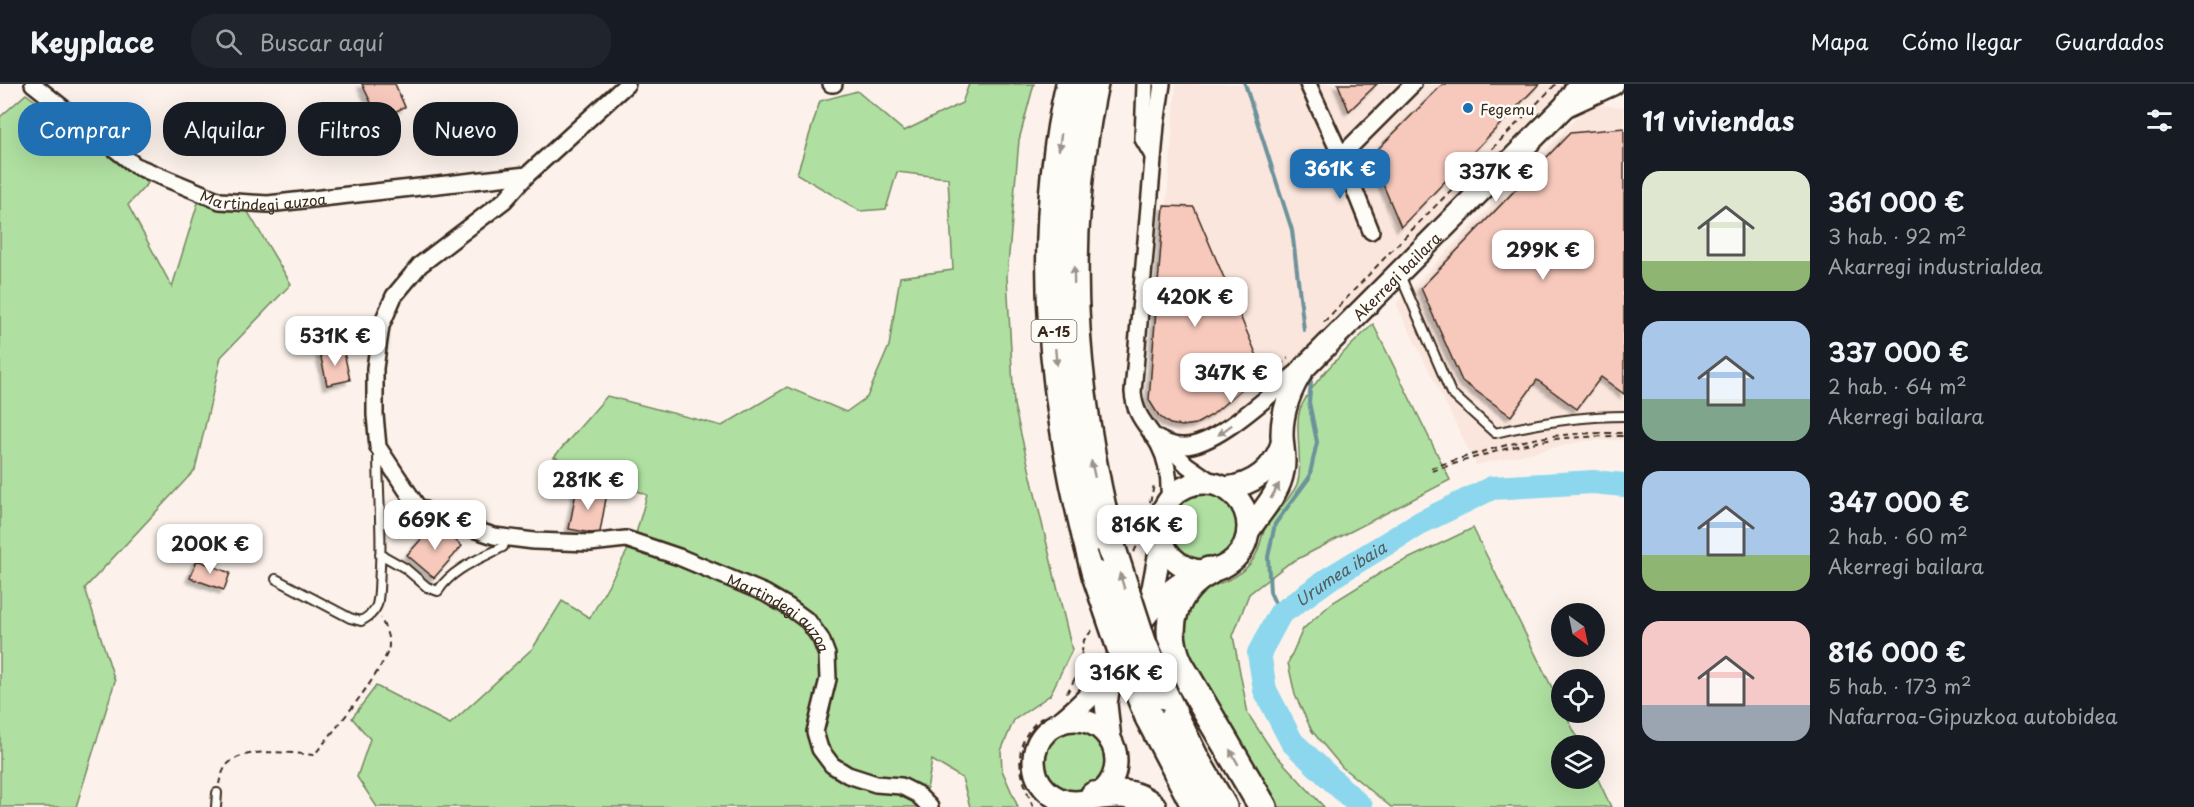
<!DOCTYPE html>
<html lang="es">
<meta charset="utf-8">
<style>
:root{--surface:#171b24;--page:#20242c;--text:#f1f3f6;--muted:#9ea1a6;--line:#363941;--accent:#1f6fb2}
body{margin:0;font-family:"Playpen Sans",sans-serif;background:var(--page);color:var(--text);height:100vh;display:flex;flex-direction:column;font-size:22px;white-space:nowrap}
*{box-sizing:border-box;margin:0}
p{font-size:20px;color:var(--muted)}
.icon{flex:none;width:33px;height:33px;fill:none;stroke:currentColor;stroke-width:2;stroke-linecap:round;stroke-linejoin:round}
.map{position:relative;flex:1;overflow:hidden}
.panel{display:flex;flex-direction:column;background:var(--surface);width:570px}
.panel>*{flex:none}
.hud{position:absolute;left:18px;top:18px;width:570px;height:54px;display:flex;gap:12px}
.needle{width:39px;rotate:147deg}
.fabs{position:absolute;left:1551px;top:519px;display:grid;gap:12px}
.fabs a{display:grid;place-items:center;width:54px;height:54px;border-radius:50%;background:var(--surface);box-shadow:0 6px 24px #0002;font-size:30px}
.price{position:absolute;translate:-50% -51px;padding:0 14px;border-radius:12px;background:#fff;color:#222;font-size:20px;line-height:39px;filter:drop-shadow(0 2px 3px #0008)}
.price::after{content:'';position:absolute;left:50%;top:36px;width:18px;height:14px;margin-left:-9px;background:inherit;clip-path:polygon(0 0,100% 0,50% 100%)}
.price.current{background:var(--accent);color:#fff}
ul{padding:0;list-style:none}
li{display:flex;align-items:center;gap:18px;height:150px;padding:0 18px}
li span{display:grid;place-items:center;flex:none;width:168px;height:120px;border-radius:18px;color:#555}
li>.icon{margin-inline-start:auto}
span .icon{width:72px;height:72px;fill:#fffc;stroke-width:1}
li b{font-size:26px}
h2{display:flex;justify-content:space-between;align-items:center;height:72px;padding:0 18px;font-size:26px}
.chip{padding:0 21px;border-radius:24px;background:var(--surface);box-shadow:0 6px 24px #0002;font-size:21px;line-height:54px}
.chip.current{background:var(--accent);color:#fff}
header{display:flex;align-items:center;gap:36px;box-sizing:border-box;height:84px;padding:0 30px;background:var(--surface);border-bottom:2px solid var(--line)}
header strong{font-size:28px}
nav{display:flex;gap:33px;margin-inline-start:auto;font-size:21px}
.search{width:420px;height:54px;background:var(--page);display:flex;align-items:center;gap:15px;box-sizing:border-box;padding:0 21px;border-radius:24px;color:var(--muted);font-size:22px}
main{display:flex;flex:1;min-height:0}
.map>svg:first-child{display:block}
.built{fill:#fae6dd}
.green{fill:#afe0a1;stroke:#758560;stroke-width:1.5}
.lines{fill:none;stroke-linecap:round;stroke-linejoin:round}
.stream{stroke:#6c929a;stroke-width:4}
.river{stroke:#8cd7ed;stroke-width:24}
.building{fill:#f7c9bc;stroke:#3b2a1e;stroke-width:1.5;filter:url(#shadow)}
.service-casing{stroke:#3b2a1e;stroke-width:12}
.minor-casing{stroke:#3b2a1e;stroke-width:20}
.secondary-casing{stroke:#3b2a1e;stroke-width:26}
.motorway-casing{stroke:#3b2a1e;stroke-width:32}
.path{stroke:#3b2a1e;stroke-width:2;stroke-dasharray:6 4.5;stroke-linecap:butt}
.service{stroke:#fdfcf7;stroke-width:8}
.minor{stroke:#fdfcf7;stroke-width:15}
.secondary{stroke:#fdfcf7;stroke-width:21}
.motorway{stroke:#fdfcf7;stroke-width:27}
.motorway-bridge-casing{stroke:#3b2a1e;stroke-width:32;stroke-linecap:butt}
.motorway-bridge{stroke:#fdfcf7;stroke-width:27}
.oneway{fill:#9c938a}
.poi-dot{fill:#1f6fb2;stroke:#fdfcf7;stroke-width:2}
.labels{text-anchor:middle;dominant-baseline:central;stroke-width:5;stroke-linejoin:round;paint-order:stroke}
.shield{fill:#fdfcf7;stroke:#75695f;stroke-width:1.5}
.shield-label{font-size:14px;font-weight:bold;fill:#3b2a1e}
.poi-label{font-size:15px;fill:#3b2a1e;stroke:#fdfcf7;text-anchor:start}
.street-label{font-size:15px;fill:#3b2a1e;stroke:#fdfcf7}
.water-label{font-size:16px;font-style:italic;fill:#535e5c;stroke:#fdfcf7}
</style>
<header>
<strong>Keyplace</strong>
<div class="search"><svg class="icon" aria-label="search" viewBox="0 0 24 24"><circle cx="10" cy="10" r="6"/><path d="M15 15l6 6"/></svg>Buscar aquí</div>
<nav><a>Mapa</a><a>Cómo llegar</a><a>Guardados</a></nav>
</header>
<main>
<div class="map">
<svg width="1624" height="723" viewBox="0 0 1624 723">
<defs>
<filter id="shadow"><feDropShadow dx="-4" dy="4" stdDeviation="1.5" flood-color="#0004"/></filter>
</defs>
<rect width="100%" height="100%" fill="#fcf2eb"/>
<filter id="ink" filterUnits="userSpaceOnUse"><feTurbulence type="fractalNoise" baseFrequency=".0167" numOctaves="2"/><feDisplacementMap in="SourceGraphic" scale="12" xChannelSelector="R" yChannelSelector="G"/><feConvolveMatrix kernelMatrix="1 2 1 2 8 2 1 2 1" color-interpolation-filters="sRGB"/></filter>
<g filter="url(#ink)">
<path class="built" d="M1176,0H1567L1274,300L1194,356L1150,339Z
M1590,20L1624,23V356L1585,357L1476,381L1396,220Z"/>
<path class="green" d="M969,0H1034L1019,56L1007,193L1014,321L1072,566L1050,611L1014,636L1001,667L1002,686L1018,723H970L962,694L932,676L924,723H377L357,693L370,655L352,634L376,602L450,640L533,564L562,517L590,534L635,453L647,411L554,373L607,312L722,342L787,303L846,328L867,313L889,262L900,193L953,186L948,94L897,88L886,125L860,127L797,90L820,17L857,7L904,47L962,19Z
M26,10L148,99L128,121L172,203L199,115L245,123L291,200L221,273L195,386L85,504L115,597L76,723H0V33Z
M1373,240L1450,396L1288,480L1249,510L1233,552L1248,630L1273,668L1324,723H1275L1186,566C1168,483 1226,519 1254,474C1261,464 1261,450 1267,440C1276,428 1292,413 1297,400C1304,383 1293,339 1301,323C1317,290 1347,266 1373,240Z
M1170 443a34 34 0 1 1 68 0a34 34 0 1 1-68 0Z
M1473,444L1561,622L1562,628L1565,629L1581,661L1562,662V694H1594L1595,689L1611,723H1391L1342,683L1312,647L1295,611L1288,579L1303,545L1332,519L1387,485Z
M1045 677a30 30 0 1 1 60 0a30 30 0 1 1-60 0Z"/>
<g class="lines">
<path class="stream" d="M1245,0L1292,146L1304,246
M1280,530L1270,508L1268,473L1275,440L1309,394L1317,358L1309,318L1311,298"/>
<path class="river" id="s1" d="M1361,723L1292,658L1265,606L1259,569L1280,530L1330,494L1422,438L1492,404L1593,398L1624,401"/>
</g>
<path class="building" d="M362,0H395L405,23L379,35Z
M1338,0H1377L1349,27Z
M1443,0H1539L1401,143L1371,72Z
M1624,44V310L1601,293L1577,325L1537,296L1511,332L1462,297L1421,204L1570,49Z
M1164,122L1194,123L1263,286L1212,331L1196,340L1182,342L1170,340L1159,332L1149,316Z
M343,264L350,296L327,301L320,269Z
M577,403L607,409L600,448L591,449L569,445Z
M433,442L442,445L462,462L434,494L407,471Z
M197,476L230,489L224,506L190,494Z"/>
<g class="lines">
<g class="service-casing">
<path id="service" d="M1400,191L1451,309L1495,349C1537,339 1580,332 1624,332
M380,470L405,484L427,503L438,507C453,484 480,475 503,463L506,454
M276,495L350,534L361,537C368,533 374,529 377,521C380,509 379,496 380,484C382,445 378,406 378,367
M216,723L217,709"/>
</g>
<g class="minor-casing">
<g id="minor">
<path id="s2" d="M33,0L136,82L220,117L268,120L527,91L627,0"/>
<path d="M831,0H834"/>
<path d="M1145,0L1143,55L1153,72"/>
<path d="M1162,0L1156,41L1133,308C1135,334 1148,341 1159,361C1168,378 1170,397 1169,416"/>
<path d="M1308,0L1341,72L1413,0"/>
<path d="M1341,72L1371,147"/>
<path id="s3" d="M527,91L505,116L420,181L394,212L381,242L375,284V331L378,363L417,422L437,433L494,452L534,457L590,459L626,455L679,473L765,509L789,523L808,537L821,555L827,571L828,595L815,648L820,665L832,681L848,691L876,700L901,702L917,710L930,723"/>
<path d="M1152,351C1161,357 1171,362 1182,362C1215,364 1272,308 1299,287"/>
<path d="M1165,359L1187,381L1213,399"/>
</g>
</g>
<g class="secondary-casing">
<g id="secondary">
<path d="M1565,22L1613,0"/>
<circle cx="1204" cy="443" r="44"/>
<path d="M1226,404C1253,401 1273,386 1282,360"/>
<path id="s4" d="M1248,448C1260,428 1279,411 1283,387C1286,375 1282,363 1282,350C1282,326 1291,304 1304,284L1565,22L1579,0"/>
<path d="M1145,527L1153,504L1162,457"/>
<circle cx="1075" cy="677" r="41"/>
<path d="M1060,639C1076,626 1091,613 1103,596C1134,554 1141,523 1189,494"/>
<path d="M1110,656L1106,620L1111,587"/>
</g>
</g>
<g class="motorway-casing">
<path id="motorway" d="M1070,0C1033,162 1053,333 1096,491
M1094,0C1089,21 1086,42 1083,63C1063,197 1078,331 1111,462
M1209,487C1173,506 1162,544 1179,580L1263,723
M1164,611L1195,675L1223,723
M1149,633L1196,723
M1094,712C1117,709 1134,707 1152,723"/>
</g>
<path class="path" d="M1324,238L1393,165L1556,0
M1280,283L1288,274
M1431,384C1474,370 1518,355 1563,351C1583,349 1604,349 1624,349
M1432,387C1475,373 1519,359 1563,354C1584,353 1604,352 1624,352
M1134,468L1143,449L1154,401
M1067,609L1078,589L1084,556L1094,544
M219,700C220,695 223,686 226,682C242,662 291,669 314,671C329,653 389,581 389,561C389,552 384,542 381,534
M1033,723C1019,688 1009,658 1044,632"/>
<use href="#service" class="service"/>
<use href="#minor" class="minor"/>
<use href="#secondary" class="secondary"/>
<use href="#motorway" class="motorway"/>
<g class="motorway-bridge-casing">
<path id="motorway-bridge" d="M1111,462L1142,558L1164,611
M1096,491L1122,567L1149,633"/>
</g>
<use href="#motorway-bridge" class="motorway-bridge"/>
</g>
<defs><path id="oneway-solid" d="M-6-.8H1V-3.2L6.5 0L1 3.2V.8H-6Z" transform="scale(1.5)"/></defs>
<g class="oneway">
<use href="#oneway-solid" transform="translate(1060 58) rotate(98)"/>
<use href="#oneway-solid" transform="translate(1074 191) rotate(-91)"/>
<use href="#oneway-solid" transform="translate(1056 273) rotate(85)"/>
<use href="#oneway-solid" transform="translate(1225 346) rotate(143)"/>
<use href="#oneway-solid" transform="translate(1093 385) rotate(-102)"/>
<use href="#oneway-solid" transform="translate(1275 407) rotate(-60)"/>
<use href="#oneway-solid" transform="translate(1122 497) rotate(-107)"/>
<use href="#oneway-solid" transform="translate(1234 673) rotate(-120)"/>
</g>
</g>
<circle class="poi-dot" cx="1468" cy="24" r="6"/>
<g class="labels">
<rect class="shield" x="1031.5" y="236" width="45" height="22" rx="4.5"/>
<g class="shield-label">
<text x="1054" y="247">A-15</text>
</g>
<g class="poi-label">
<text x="1480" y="24">Fegemu</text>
</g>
<g class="street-label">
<text stroke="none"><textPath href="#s2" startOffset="266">Martindegi auzoa</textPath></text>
<text stroke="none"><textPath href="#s4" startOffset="309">Akerregi bailara</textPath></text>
<text stroke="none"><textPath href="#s3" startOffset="794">Martindegi auzoa</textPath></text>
</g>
<g class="water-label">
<text stroke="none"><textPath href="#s1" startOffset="308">Urumea ibaia</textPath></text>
</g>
</g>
</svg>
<div class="fabs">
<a><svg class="needle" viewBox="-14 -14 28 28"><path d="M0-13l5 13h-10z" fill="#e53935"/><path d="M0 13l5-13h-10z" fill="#9ea1a6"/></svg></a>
<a><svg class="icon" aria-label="locate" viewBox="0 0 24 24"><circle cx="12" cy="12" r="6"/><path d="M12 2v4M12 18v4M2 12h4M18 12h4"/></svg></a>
<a><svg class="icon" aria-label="layers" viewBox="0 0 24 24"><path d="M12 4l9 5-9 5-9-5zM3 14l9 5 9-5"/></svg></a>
</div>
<b class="price current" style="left:1340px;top:116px">361K €</b>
<b class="price" style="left:1496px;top:119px">337K €</b>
<b class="price" style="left:1543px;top:197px">299K €</b>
<b class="price" style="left:1195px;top:244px">420K €</b>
<b class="price" style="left:335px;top:283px">531K €</b>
<b class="price" style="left:1231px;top:320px">347K €</b>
<b class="price" style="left:588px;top:427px">281K €</b>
<b class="price" style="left:435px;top:467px">669K €</b>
<b class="price" style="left:1147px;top:472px">816K €</b>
<b class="price" style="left:210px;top:491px">200K €</b>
<b class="price" style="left:1126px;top:620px">316K €</b>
<div class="hud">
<a class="chip current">Comprar</a>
<a class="chip">Alquilar</a>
<a class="chip">Filtros</a>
<a class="chip">Nuevo</a>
</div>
</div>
<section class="panel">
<h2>11 viviendas<svg class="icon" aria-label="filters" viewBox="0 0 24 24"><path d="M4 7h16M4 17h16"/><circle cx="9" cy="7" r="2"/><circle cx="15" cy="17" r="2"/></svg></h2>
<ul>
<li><span style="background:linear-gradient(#dfe7d0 75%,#8fb573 0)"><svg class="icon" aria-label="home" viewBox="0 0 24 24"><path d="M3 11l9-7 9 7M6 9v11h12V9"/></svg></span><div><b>361 000 €</b><p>3 hab. · 92 m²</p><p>Akarregi industrialdea</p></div></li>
<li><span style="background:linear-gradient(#a9c7e8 65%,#7fa58c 0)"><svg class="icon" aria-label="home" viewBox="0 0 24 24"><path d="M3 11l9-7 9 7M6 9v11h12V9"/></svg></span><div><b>337 000 €</b><p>2 hab. · 64 m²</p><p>Akerregi bailara</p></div></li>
<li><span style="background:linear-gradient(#a9c7e8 70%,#8fb573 0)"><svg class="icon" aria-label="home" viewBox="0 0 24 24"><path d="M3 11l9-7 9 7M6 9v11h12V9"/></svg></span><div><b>347 000 €</b><p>2 hab. · 60 m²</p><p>Akerregi bailara</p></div></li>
<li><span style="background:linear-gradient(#f6c9c9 70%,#9aa5b1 0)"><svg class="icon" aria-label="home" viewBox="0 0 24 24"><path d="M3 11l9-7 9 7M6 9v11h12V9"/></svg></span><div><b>816 000 €</b><p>5 hab. · 173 m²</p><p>Nafarroa-Gipuzkoa autobidea</p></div></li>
</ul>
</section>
</main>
